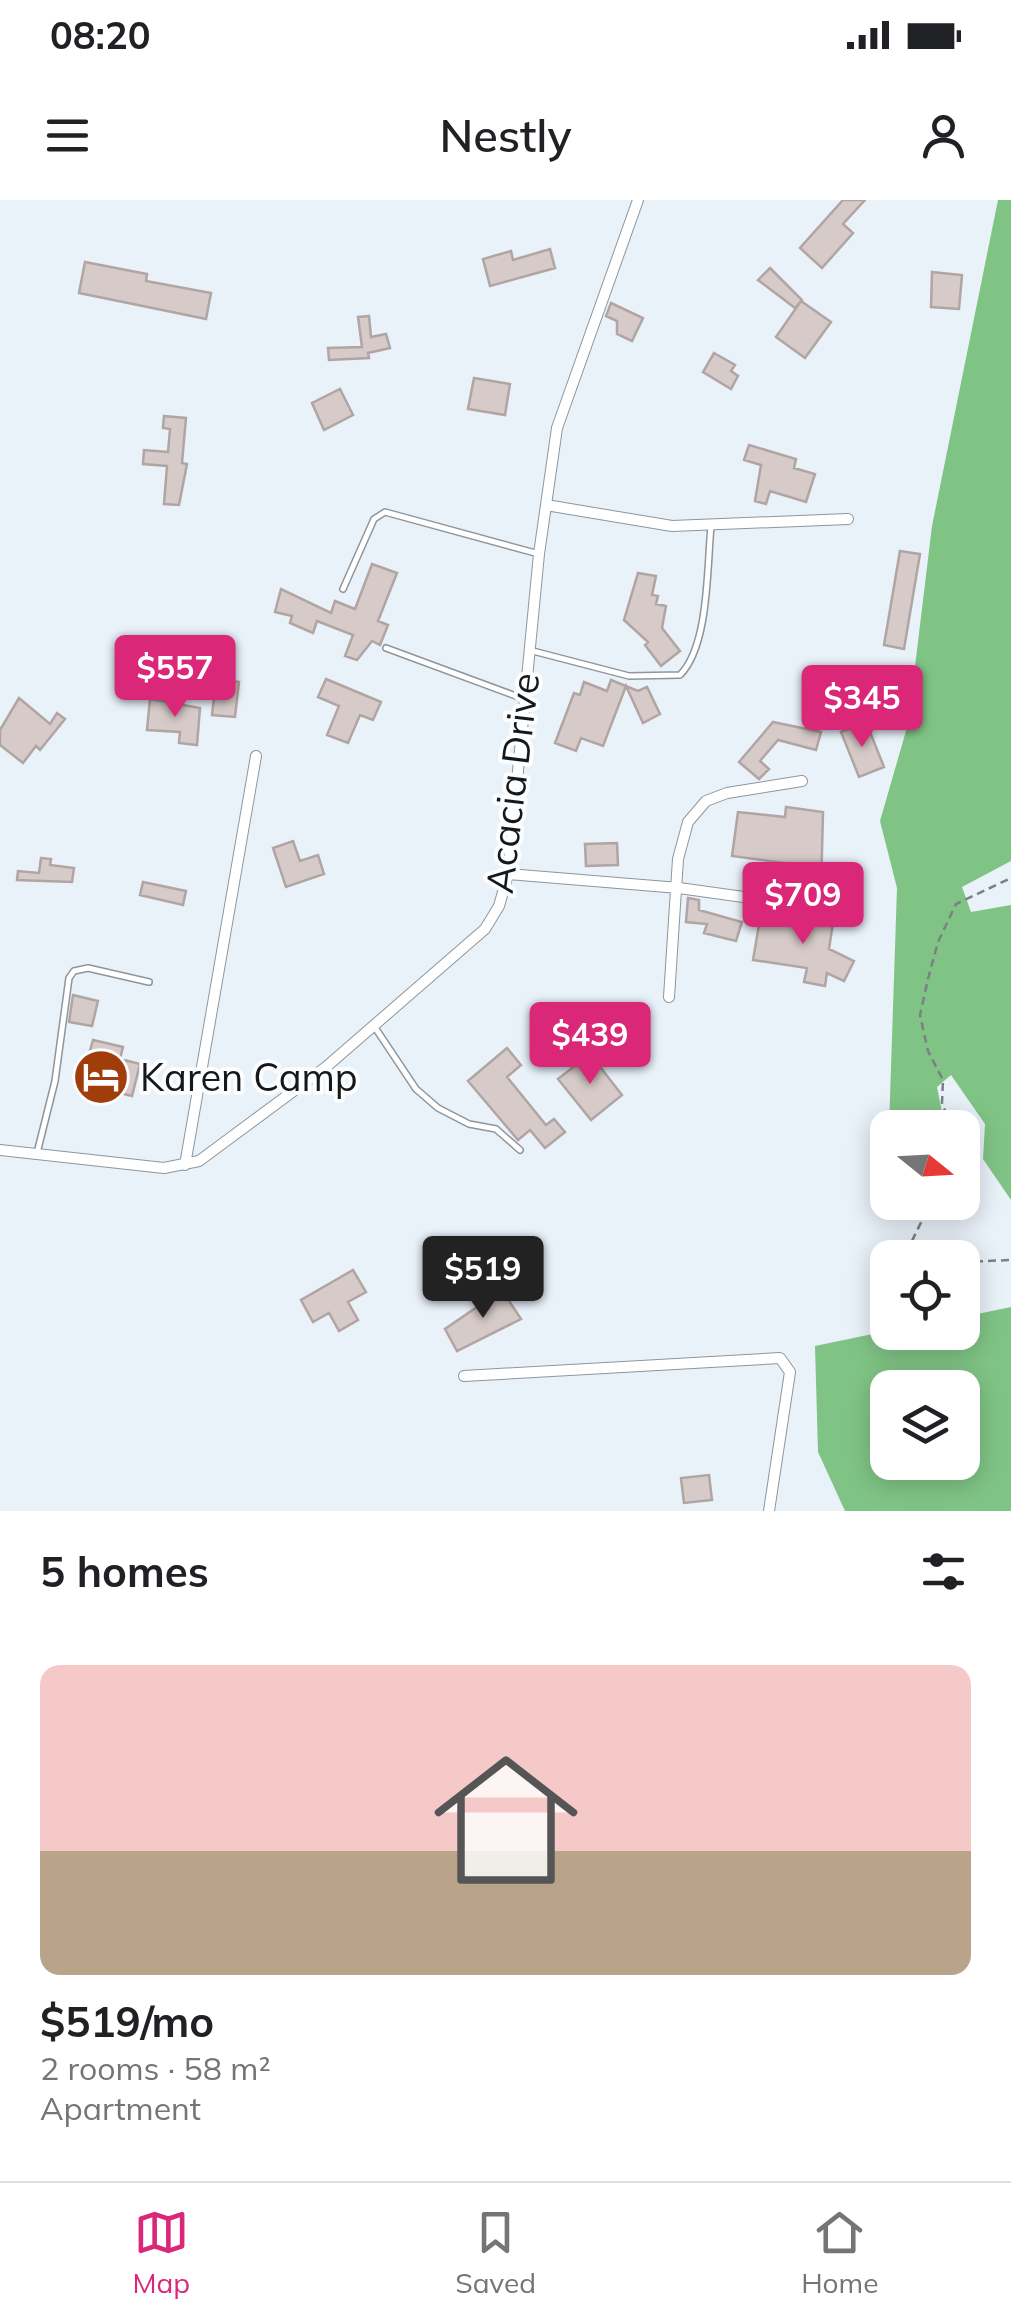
<!DOCTYPE html>
<meta charset="utf-8">
<style>
:root{--surface:#fff;--page:#f6f6f6;--text:#202124;--muted:#757577;--line:#e0e0e0;--accent:#db2777}
body{margin:0;font-family:Mulish,sans-serif;background:var(--page);color:var(--text);height:100vh;display:flex;flex-direction:column;font-size:38px;white-space:nowrap}
*{box-sizing:border-box;margin:0}
p{font-size:32px;color:var(--muted)}
.icon{flex:none;width:55px;height:55px;fill:none;stroke:currentColor;stroke-width:2;stroke-linecap:round;stroke-linejoin:round}
.map{position:relative;height:1311px;overflow:hidden}
.sheet{display:flex;flex-direction:column;background:var(--surface);flex:1}
.sheet>*{flex:none}
.needle{width:65px;rotate:108deg}
.buttons{position:absolute;left:870px;top:910px;display:grid;gap:20px}
.buttons a{display:grid;place-items:center;width:110px;height:110px;border-radius:20px;background:var(--surface);box-shadow:0 5px 25px #0003;font-size:50px}
.price{position:absolute;translate:-50% -85px;padding:0 22px;border-radius:10px;background:var(--accent);color:#fff;font-size:32px;line-height:65px;filter:drop-shadow(0 2px 5px #0008)}
.price::after{content:'';position:absolute;left:50%;top:60px;width:30px;height:22px;margin-left:-15px;background:inherit;clip-path:polygon(0 0,100% 0,50% 100%)}
.price.on{background:#222;color:#fff}
ul{padding:0;list-style:none}
li{display:grid;align-content:center;gap:20px;height:530px;padding:0 40px}
li span{display:grid;place-items:center;height:310px;border-radius:20px;color:#555}
li>.icon{margin-inline-start:auto}
span .icon{width:180px;height:180px;fill:#fffc;stroke-width:1}
li b{font-size:42px}
h2{display:flex;justify-content:space-between;align-items:center;height:120px;padding:0 40px;font-size:42px}
.status{display:flex;justify-content:space-between;align-items:center;height:70px;padding:0 50px;background:var(--surface);direction:ltr}
.status svg{height:28px;fill:currentColor}
header{display:flex;justify-content:space-between;align-items:center;height:130px;padding:0 40px;background:var(--surface);font-size:45px;font-weight:600}
.tabs{display:flex;justify-content:space-around;align-items:center;height:140px;border-top:2px solid var(--line);background:var(--surface);font-size:28px;color:var(--muted)}
.tabs a{display:grid;justify-items:center;gap:5px}
.tabs .on{color:var(--accent)}
.map>svg:first-child{display:block}
.forest{fill:#80c485;fill-rule:evenodd}
.building{fill:#d7cbc9;stroke:#b1a5a4;stroke-width:2.5}
.lines{fill:none;stroke-linecap:round;stroke-linejoin:round}
.lane-casing{stroke:#8e969d;stroke-width:8}
.street-casing{stroke:#8e969d;stroke-width:12}
.path{stroke:#7b8086;stroke-width:2.5;stroke-dasharray:8 5;stroke-linecap:butt}
.lane{stroke:#fff;stroke-width:5}
.street{stroke:#fff;stroke-width:10}
.labels{text-anchor:middle;dominant-baseline:central;stroke-width:8;stroke-linejoin:round;paint-order:stroke}
.street-label{font-size:38px;fill:#15181b;stroke:#fcfdff}
.poi-label{font-size:38px;fill:#15181b;stroke:#fcfdff;text-anchor:start}
</style>
<div class="status"><b>08:20</b><svg viewBox="0 0 49 12"><path d="M0 12V9h3v3zM5 12V6h3v6zM10 12V3h3v9zM15 12V0h3v12zM26 1h20v11H26zM47 4h2v5h-2z"/></svg></div>
<header><svg class="icon" aria-label="menu" viewBox="0 0 24 24"><path d="M4 6h16M4 12h16M4 18h16"/></svg>Nestly<svg class="icon" aria-label="person" viewBox="0 0 24 24"><circle cx="12" cy="8" r="4"/><path d="M4 21q1-7 8-7t8 7"/></svg></header>
<div class="map">
<svg width="1011" height="1311" viewBox="0 0 1011 1311">
<rect width="100%" height="100%" fill="#e9f1f9"/>
<path class="forest" d="M998,0H1011V661L962,687L971,712L1011,705V1000L983,959L985,924L951,875L937,887L945,927H889L897,688L880,621L908,524L932,326Z
M1011,1107V1311H845L818,1252L815,1146L887,1131L962,1132L963,1117ZM888,1188H962V1262H888Z"/>
<path class="building" d="M843,0H865L843,24L853,33L822,68L800,48Z
M550,49L555,68L490,86L483,59L511,51L513,60Z
M85,62L147,74L146,81L211,93L206,119L79,93Z
M770,68L802,100L795,108L758,80Z
M932,72L962,75L959,109L931,107Z
M801,101L831,122L805,158L776,137Z
M611,103L643,118L632,141L617,134V121L606,116Z
M369,116L371,137L386,134L390,148L368,153L369,158L329,160L328,148L362,147L358,117Z
M714,153L735,165L731,171L738,176L731,189L703,172Z
M474,178L510,184L505,215L468,209Z
M340,189L353,215L324,230L312,203Z
M164,216L186,218L182,263L187,264L179,305L164,304L167,266L143,264L144,250L168,252L170,229L163,228Z
M749,245L796,259L794,268L815,274L806,302L770,291L766,304L755,301L761,265L744,260Z
M900,351L920,354L904,449L884,445Z
M372,364L397,373L378,421L388,425L380,445L372,441L357,460L345,456L353,435L317,421L313,433L290,423L292,416L275,412L281,389L331,413L335,401L355,409Z
M638,373L656,376L652,395L658,396L656,404L666,406L662,428L680,451L661,466L645,445L648,442L624,420Z
M326,479L381,502L373,520L360,515L348,543L327,535L339,506L318,497Z
M216,480L239,482L235,517L212,515Z
M611,480L638,491L647,487L660,514L643,523L626,486L603,546L581,538L576,551L555,543L574,493L580,495L584,482L607,491Z
M19,498L50,524L57,513L65,519L40,550L36,546L23,563L0,545V530Z
M150,499L200,508L197,545L179,543L180,532L147,530Z
M773,522L821,532L816,550L778,540L760,561L769,569L759,579L739,562Z
M866,522L884,567L859,577L841,532Z
M786,607L823,612L821,690L789,686L792,664L732,656L738,612L785,617Z
M293,641L300,661L318,655L324,674L286,687L273,648Z
M617,643L618,665L586,666L585,644Z
M41,658L51,659L50,665L74,668L72,682L17,680L18,671L39,673Z
M143,682L186,691L183,705L140,695Z
M688,698L699,700V710L742,722L736,741L704,733L707,724L686,722Z
M814,707L835,710L829,749L854,761L844,781L827,773L825,786L804,782L807,768L753,760L760,719L811,727Z
M73,795L98,801L92,826L69,822Z
M93,840L123,847L120,859L140,864L132,896L111,891L115,877L85,869Z
M507,848L521,865L507,877L546,925L554,919L565,932L545,948L530,930L518,940L468,881Z
M590,854L622,895L591,920L558,879Z
M353,1070L366,1092L348,1102L358,1120L339,1131L329,1113L313,1122L301,1100Z
M502,1090L521,1119L457,1151L445,1129Z
M709,1275L712,1300L684,1303L681,1278Z"/>
<g class="lines">
<g class="lane-casing">
<path id="lane" d="M343,389L374,319L385,312L539,354
M386,448L524,499
M529,450L629,476L680,475C709,446 707,367 711,326
M374,826L416,889L438,908L469,924L496,929L520,950
M37,953L55,881L69,778L74,771L88,768L149,782"/>
</g>
<g class="street-casing">
<path id="street" d="M546,305L672,326L848,319
M508,674L679,688L801,705
M669,797L678,659L688,622L706,601L727,593L802,581
M0,950L164,968L199,961L326,867L485,729L499,706L508,674L539,354L557,228L638,0
M185,965L256,556
M464,1176L780,1158L790,1172L769,1311"/>
</g>
<path class="path" d="M952,928L942,903L943,880L928,851L920,815L928,779L938,742L956,704L1011,678
M925,1058L909,1047L931,1002
M962,1062L1011,1060"/>
<use href="#lane" class="lane"/>
<use href="#street" class="street"/>
</g>
<defs>
<g id="hotel-disc" transform="scale(2.875)"><circle r="9.5" fill="#a13d0a" stroke="#fcfdff"/><path d="M-6-4.5h1.5V1H6V5H4.5V3h-9V5H-6ZM-4 0a1.8 1.8 0 1 1 3.6 0ZM.5 0V-2.5h3Q6-2.5 6 0Z" fill="#fff"/></g>
</defs>
<g fill-rule="evenodd">
<use href="#hotel-disc" x="101" y="877"/>
</g>
<g class="labels">
<g class="street-label">
<text transform="translate(512 583) rotate(-83)">Acacia Drive</text>
</g>
<g class="poi-label">
<text x="140" y="877">Karen Camp</text>
</g>
</g>
</svg>
<div class="buttons">
<a><svg class="needle" viewBox="-14 -14 28 28"><path d="M0-13l5 13h-10z" fill="#e53935"/><path d="M0 13l5-13h-10z" fill="#757577"/></svg></a>
<a><svg class="icon" aria-label="locate" viewBox="0 0 24 24"><circle cx="12" cy="12" r="6"/><path d="M12 2v4M12 18v4M2 12h4M18 12h4"/></svg></a>
<a><svg class="icon" aria-label="layers" viewBox="0 0 24 24"><path d="M12 4l9 5-9 5-9-5zM3 14l9 5 9-5"/></svg></a>
</div>
<b class="price" style="left:175px;top:520px">$557</b>
<b class="price" style="left:862px;top:550px">$345</b>
<b class="price" style="left:803px;top:747px">$709</b>
<b class="price" style="left:590px;top:887px">$439</b>
<b class="price on" style="left:483px;top:1121px">$519</b>
</div>
<section class="sheet">
<h2>5 homes<svg class="icon" aria-label="filters" viewBox="0 0 24 24"><path d="M4 7h16M4 17h16"/><circle cx="9" cy="7" r="2"/><circle cx="15" cy="17" r="2"/></svg></h2>
<ul>
<li><span style="background:linear-gradient(#f6c9c9 60%,#b9a48a 0)"><svg class="icon" aria-label="home" viewBox="0 0 24 24"><path d="M3 11l9-7 9 7M6 9v11h12V9"/></svg></span><div><b>$519/mo</b><p>2 rooms · 58 m²</p><p>Apartment</p></div></li>
</ul>
</section>
<nav class="tabs">
<a class="on"><svg class="icon" aria-label="map" viewBox="0 0 24 24"><path d="M3 6l6-2 6 2 6-2v14l-6 2-6-2-6 2zM9 4v14M15 6v14"/></svg>Map</a>
<a><svg class="icon" aria-label="saved" viewBox="0 0 24 24"><path d="M7 4h10v16l-5-4-5 4z"/></svg>Saved</a>
<a><svg class="icon" aria-label="home" viewBox="0 0 24 24"><path d="M3 11l9-7 9 7M6 9v11h12V9"/></svg>Home</a>
</nav>
